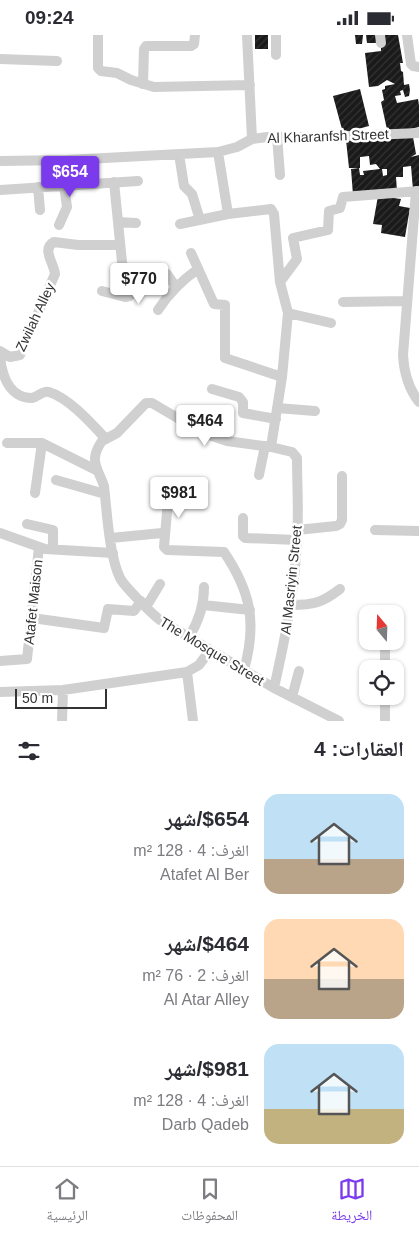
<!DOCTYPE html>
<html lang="ar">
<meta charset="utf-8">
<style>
:root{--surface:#fff;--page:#f7f7f7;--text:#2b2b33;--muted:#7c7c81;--line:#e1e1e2;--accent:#7c3aed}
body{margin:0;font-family:Arial,"Noto Naskh Arabic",sans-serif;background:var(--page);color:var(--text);direction:rtl;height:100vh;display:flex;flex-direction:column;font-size:19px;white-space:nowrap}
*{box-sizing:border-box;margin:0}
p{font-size:16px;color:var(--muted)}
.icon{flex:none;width:28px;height:28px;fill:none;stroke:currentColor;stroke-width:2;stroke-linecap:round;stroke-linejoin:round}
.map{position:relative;height:686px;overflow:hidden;direction:ltr}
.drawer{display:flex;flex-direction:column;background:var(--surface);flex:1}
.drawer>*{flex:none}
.needle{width:32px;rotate:341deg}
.fabs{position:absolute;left:359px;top:570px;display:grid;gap:10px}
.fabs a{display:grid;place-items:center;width:45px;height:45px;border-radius:10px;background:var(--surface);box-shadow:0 1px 4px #0004;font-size:25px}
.scale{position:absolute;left:15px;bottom:12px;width:92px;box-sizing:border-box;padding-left:5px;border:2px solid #333;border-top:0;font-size:14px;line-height:18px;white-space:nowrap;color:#333;-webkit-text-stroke:4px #fff;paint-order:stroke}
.price{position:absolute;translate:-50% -42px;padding:0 11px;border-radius:5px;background:#fff;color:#222;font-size:16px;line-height:32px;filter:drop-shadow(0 1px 2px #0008)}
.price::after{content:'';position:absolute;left:50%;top:30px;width:15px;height:11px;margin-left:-8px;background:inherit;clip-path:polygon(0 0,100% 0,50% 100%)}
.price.on{background:var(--accent);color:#fff}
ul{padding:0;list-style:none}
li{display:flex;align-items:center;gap:15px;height:125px;padding:0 15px}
li span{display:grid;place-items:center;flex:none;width:140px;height:100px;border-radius:15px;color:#555}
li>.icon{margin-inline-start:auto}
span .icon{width:60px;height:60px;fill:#fffc;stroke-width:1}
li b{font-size:21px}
h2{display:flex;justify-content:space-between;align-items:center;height:60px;padding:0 15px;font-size:21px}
.status{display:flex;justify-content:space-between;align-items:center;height:35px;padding:0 25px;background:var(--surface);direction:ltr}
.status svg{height:14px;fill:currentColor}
.dock{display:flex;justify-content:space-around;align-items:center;height:70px;border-top:1px solid var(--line);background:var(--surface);font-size:14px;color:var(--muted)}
.dock a{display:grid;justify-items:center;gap:2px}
.dock .on{color:var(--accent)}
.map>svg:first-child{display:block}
.building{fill:url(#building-hatch);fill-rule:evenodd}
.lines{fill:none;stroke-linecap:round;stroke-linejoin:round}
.street{stroke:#d0d0d0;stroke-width:10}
.labels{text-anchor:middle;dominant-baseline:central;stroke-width:5;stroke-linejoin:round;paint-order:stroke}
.street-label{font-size:14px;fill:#333;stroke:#fff}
</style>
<div class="status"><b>09:24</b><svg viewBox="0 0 49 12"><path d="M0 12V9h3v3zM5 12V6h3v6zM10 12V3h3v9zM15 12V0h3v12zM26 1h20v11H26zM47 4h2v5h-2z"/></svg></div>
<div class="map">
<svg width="419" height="686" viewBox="0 0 419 686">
<defs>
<pattern id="building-hatch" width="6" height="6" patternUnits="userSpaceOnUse" patternTransform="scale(1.25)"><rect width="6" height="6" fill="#1a1a1a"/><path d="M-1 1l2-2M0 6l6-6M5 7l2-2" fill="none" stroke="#333"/></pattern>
</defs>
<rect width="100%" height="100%" fill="#fff"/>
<path class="building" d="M255,0H268V14H255Z
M355,0H363L362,9H356Z
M366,0H378L379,8H367Z
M383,0H398L403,28H400L401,36L403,37L404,50L409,49L410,55L409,61L405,62L403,55L400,56L401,60L395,61L397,68L418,64L419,70V92L388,99L381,67L384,65L382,55L385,54V51L395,49L387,45L378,51L369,52L365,18L381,16V8Z
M360,54L369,91L343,98L333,61Z
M413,102L416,119L411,122L419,120V154L413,155L411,131L403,132V142H396L397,156L353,160L351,134L359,133L360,140H364L363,136L380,134L376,129L370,130L369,121L360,122V133H349L346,105ZM382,134H387V140L383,141Z
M378,161L401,164L399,171L410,173L405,202L381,198L382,190L373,189Z"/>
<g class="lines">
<path class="street" d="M98,0V33L101,36L117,38L131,45L154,52L250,50
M247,0L252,104
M276,0V20
M380,0L381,8
M407,0L411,29L413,31L419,32
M0,24L57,26
M143,49L144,14L146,11H191L194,9L195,0
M277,101L280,140
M218,117L228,179
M179,119L184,151L192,159L200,185
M0,126L67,125L218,117L237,112L252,104L267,102H323L419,98
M114,147L123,237
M38,152L40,175
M0,155L138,146
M416,156L403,320C404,338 408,353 419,367
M118,187L136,188
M180,189L228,179L271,174L274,179L280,247L288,278L282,342L271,412L292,417L297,423C297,450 299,477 297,504C295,555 285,604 274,653
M59,190L67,172L64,150
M191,218L214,269L225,270V323L282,342
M280,247L297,224L293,203L328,195L329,176L340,173L343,162L419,156
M102,256L125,262L130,261L143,242L164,238L167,239L176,252
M343,267L407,266
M158,275C169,258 181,246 198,234
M288,278L331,288
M0,316L10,322L20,320L55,239C54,228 41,214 54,207L78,210H120
M0,322C2,340 9,363 32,363C38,362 43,355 49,357C69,363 92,389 105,403
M212,354L239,362L243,367V378L276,384
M277,373L315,376
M7,408H42L96,435
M271,412L227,406L203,398L152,368H146L117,398L102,406C88,426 98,433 104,451C107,477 109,520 120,543C124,551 152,579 160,585L274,653L339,686
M259,440L265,411
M56,445L105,459
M35,458L42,408
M243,483V501L245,503L297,505
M27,489L53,495V514
M297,495L336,491L340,489L342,485V441
M375,495L419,496
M0,498L45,514L113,518
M165,500L168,466
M111,503L162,498L165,500L164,512L167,515L224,517C251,557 257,588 244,635
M203,570L250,575
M291,570C313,570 322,568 340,554
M146,572L160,549
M32,583L104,593L108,574L134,576L141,566
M189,602C199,586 204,571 204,552
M385,610V634
M0,626L27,624L39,512
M187,637L193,686
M0,657L63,655L187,637L199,630L210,615
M385,661V686
M292,662L299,636
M62,686L63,655"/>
</g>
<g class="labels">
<g class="street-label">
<text transform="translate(328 101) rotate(-2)">Al Kharanfsh Street</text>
<text transform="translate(35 282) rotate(-65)">Zwilah Alley</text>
<text transform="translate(291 545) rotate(-84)">Al Masriyin Street</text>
<text transform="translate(33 567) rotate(-84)">Atafet Maison</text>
<text transform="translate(212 616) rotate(31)">The Mosque Street</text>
</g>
</g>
</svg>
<div class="fabs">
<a><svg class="needle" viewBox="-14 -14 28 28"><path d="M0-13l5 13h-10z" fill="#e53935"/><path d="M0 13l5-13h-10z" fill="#7c7c81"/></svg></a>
<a><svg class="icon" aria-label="locate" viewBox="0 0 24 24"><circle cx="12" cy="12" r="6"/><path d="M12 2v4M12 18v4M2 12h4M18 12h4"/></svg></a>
</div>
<div class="scale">50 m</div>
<b class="price on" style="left:70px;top:163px">$654</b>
<b class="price" style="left:139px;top:270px">$770</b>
<b class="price" style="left:205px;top:412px">$464</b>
<b class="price" style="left:179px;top:484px">$981</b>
</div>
<section class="drawer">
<h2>العقارات: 4<svg class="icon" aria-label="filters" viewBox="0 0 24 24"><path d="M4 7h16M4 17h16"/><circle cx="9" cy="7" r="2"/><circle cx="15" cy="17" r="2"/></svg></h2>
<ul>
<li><span style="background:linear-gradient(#bfe0f5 65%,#b9a48a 0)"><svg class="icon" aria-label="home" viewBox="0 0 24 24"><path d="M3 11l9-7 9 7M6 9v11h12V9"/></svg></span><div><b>$654/شهر</b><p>الغرف: 4 · 128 m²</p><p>Atafet Al Ber</p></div></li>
<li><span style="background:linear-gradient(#ffd9b3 60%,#b9a48a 0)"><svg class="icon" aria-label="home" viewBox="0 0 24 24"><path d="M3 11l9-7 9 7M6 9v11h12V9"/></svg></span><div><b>$464/شهر</b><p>الغرف: 2 · 76 m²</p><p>Al Atar Alley</p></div></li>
<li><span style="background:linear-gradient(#bfe0f5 65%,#c2b280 0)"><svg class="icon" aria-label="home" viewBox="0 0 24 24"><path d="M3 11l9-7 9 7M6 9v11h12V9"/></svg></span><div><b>$981/شهر</b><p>الغرف: 4 · 128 m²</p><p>Darb Qadeb</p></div></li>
</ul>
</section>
<nav class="dock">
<a class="on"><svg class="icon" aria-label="map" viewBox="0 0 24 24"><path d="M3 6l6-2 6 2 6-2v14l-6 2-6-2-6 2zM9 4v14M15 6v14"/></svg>الخريطة</a>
<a><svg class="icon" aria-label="saved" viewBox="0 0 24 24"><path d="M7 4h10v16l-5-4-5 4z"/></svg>المحفوظات</a>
<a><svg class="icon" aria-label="home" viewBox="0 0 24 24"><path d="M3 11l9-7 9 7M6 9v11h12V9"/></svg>الرئيسية</a>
</nav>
